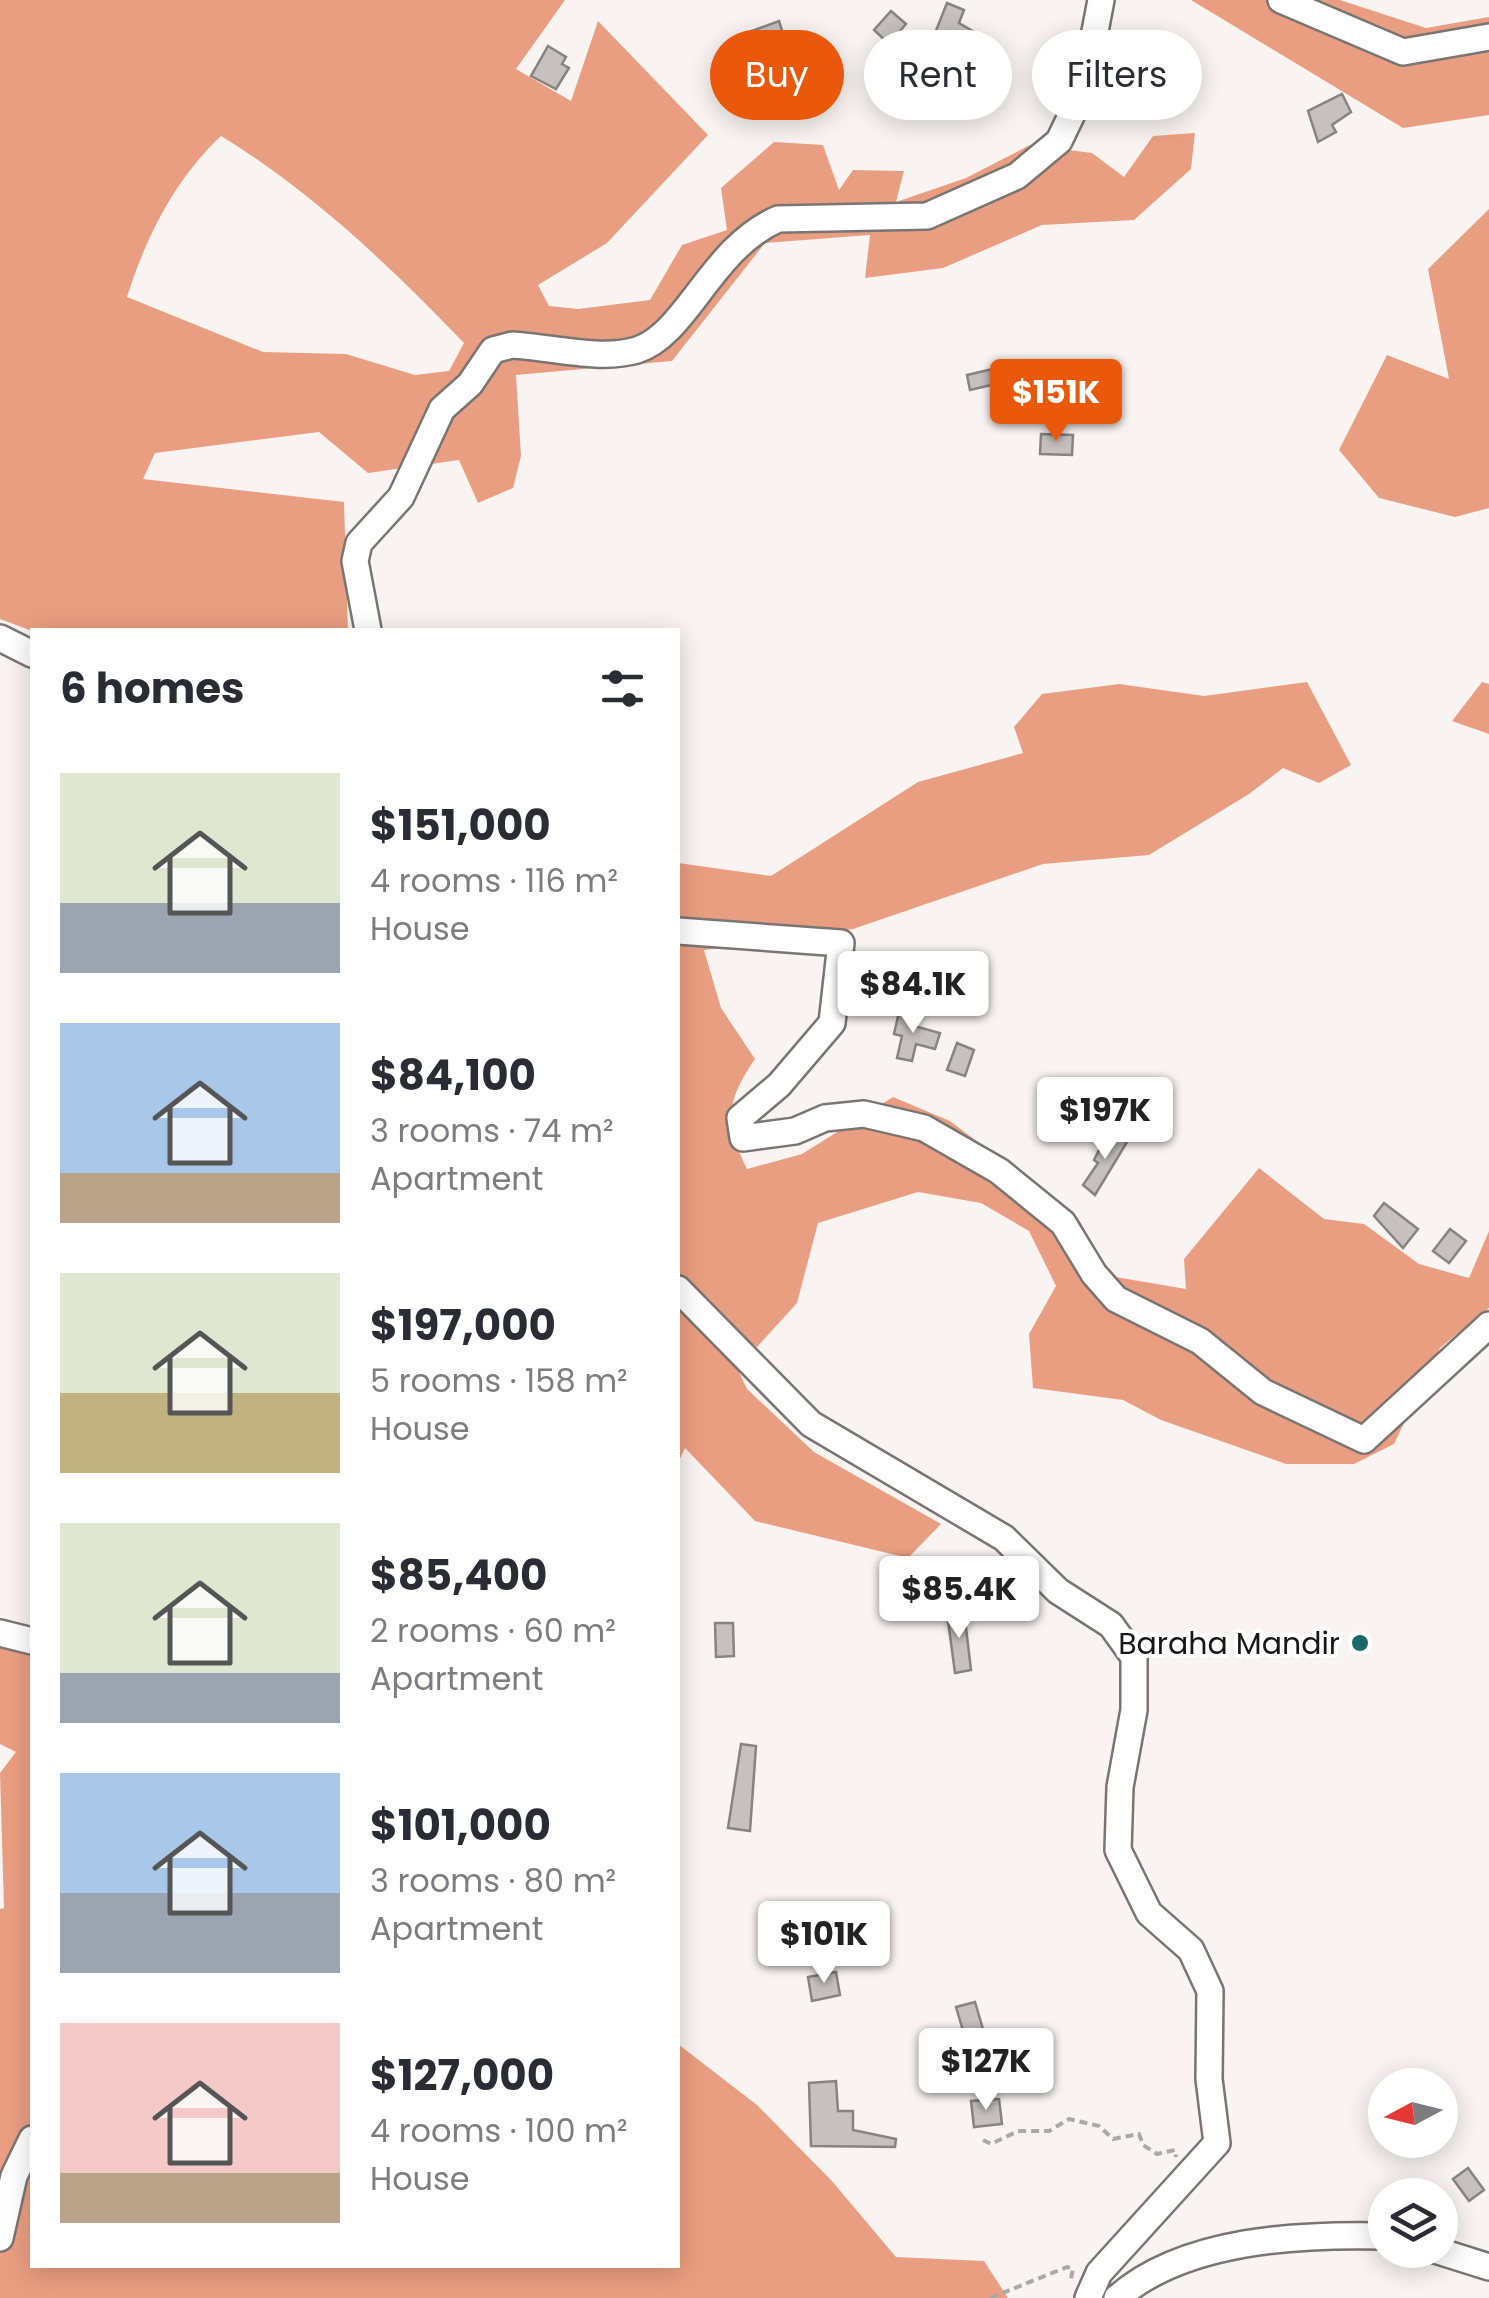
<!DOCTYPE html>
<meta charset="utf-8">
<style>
:root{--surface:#fff;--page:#f7f7f7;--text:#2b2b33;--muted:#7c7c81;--accent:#ea580c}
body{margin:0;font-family:Poppins,sans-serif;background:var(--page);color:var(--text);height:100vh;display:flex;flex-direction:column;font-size:38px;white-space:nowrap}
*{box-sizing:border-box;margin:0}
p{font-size:32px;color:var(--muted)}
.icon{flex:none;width:55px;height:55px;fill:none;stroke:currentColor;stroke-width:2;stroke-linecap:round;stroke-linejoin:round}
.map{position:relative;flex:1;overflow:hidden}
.panel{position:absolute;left:30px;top:628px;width:650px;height:1640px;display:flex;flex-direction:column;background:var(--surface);border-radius:0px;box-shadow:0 5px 25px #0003}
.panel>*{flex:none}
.hud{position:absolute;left:710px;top:30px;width:628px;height:90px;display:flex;gap:20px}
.needle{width:65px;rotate:263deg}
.buttons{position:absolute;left:1368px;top:2068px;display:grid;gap:20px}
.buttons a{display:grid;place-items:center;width:90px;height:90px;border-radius:50%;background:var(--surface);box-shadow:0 5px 25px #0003;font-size:50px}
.price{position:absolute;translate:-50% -85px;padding:0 22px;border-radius:10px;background:#fff;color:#222;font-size:32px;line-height:65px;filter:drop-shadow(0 2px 5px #0008)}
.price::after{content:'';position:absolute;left:50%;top:60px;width:30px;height:22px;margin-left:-15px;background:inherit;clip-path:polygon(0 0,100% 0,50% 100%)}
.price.current{background:var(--accent);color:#fff}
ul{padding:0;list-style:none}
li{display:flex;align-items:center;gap:30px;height:250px;padding:0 30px}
li span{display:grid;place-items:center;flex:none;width:280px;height:200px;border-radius:0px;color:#555}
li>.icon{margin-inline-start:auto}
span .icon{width:120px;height:120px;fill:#fffc;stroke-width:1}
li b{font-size:42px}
h2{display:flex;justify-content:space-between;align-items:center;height:120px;padding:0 30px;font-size:42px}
.tag{padding:0 35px;border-radius:45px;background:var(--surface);box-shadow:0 5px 25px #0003;font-size:35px;line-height:90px}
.tag.current{background:var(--accent);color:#fff}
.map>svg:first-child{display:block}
.forest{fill:#ea9e81;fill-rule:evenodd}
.building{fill:#c6c0bf;stroke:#888381;stroke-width:2.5}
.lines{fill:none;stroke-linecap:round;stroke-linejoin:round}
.minor-casing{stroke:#7a7573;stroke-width:30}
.path{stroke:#aca8a7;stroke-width:4;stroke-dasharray:8 5;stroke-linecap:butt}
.minor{stroke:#fff;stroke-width:25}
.poi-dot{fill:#1b686b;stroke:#fff;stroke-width:4}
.labels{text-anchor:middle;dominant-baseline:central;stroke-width:8;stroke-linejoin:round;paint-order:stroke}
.poi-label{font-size:30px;fill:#181616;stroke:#fff;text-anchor:end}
</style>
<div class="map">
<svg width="1489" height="2298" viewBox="0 0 1489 2298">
<rect width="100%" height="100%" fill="#f9f4f2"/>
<path class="forest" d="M0,0H565L516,69L571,101L598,21L708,135L607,243L538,285L549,306L578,309L650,300L682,245L727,230L721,188L774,142L823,145L839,190L853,170L904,171L896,202L966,178L1030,145L1092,153L1124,177L1153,136L1195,133L1191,169L1134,220L1042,225L943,268L865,278L870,235L765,243L672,361L516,375L521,456L513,488L478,503L459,460L368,473L319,432L155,453L143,479L344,502L348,630L32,631L0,619ZM221,136C311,191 391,267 464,343L449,371L415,375L346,354L263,352L127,297C146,237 175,179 221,136Z
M1191,0H1340L1426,28L1489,17V115L1403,128Z
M1489,209V508L1455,517L1379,498L1339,450L1387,355L1449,379L1428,269Z
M1307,682L1351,765L1319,783L1283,768L1249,794L1149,855L1043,864L853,929L704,950L721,1008L755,1059C726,1101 724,1122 747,1169L802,1154L893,1097L950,1121L1078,1218L1110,1276L1186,1289L1184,1259L1259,1168L1324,1219L1364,1224L1419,1264L1469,1278L1489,1231V1308L1440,1348L1394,1444L1354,1464H1286L1161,1420L1123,1400L1033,1388L1029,1334L1056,1286L1029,1231L981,1203L918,1192L818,1223L797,1303L757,1347L716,1323L747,1389L814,1452L941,1524L908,1558L755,1521L685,1448L678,1463V863L771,876L918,782L1023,753L1014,727L1042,694L1119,684L1204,696Z
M1482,682L1489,684V734L1452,721Z
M0,1644L32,1647V2265H678V2044L757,2105L831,2180L896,2257L984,2261L1008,2298H0V1909L4,1908L0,1773L16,1752L0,1744Z"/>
<path class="building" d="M947,3L964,10L959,23L981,36L970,55L954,45L956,42L935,33Z
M891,11L906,24L889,44L874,30Z
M779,21L785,40L756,50L749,32Z
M548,46L566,57L562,64L569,68L556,89L531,76Z
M1342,94L1351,112L1332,125L1336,132L1318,142L1308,111Z
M1001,367L1004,382L970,390L967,375Z
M1043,385L1047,404L1020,410L1017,390Z
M1041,434L1073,435L1072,455L1040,454Z
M899,1012L917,1016L914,1026L940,1033L935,1049L916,1044L912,1061L897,1058L902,1036L894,1034Z
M957,1043L974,1050L965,1076L947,1070Z
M1108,1133L1127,1142L1095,1195L1083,1185L1098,1163L1094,1160Z
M1384,1203L1418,1229L1403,1248L1374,1216Z
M1450,1229L1466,1241L1449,1263L1433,1251Z
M964,1611L971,1670L955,1673L947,1613Z
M715,1623H733L734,1656L716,1657Z
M741,1744L756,1746L750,1831L728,1828Z
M836,1972L840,1995L812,2001L808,1977Z
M975,2002L983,2029L964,2034L956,2007Z
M836,2081L838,2111H853V2130L896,2139L895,2147L811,2146L809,2083Z
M999,2099L1002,2124L974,2127L971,2101Z
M1468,2168L1484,2190L1469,2201L1453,2179Z"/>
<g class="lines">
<g class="minor-casing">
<path id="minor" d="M1281,0L1403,52L1489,37
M368,630L355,561L359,543L401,497L442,409L470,384L493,350L512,345C550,347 601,361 637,350C687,334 711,248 778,219L927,216L1017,176L1059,141L1084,89L1101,0
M0,638L32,654
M678,931L841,943L832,1023L779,1085L740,1118L743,1138L795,1131L825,1118L864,1114L924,1128L999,1171L1063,1223L1094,1274L1116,1299L1200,1341L1263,1392L1364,1440L1489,1325
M678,1289L811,1424L1004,1538L1058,1591L1111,1625L1134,1657V1710L1120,1787L1118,1850L1149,1913L1191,1950L1210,1991L1209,2079L1217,2143L1099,2273L1088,2298
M0,1633L32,1641
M0,2238L14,2176L32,2139
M1435,2250L1489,2267
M1117,2298C1184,2239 1299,2234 1385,2236"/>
</g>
<path class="path" d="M983,2140L991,2144L1018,2131H1049L1069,2119L1099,2126L1113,2139L1139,2134L1143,2145L1157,2154L1175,2150L1176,2157
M990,2298L1067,2267L1073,2269L1071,2279"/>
<use href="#minor" class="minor"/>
</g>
<circle class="poi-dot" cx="1360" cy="1643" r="10"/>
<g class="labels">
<g class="poi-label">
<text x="1340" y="1643">Baraha Mandir</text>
</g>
</g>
</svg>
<div class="buttons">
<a><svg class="needle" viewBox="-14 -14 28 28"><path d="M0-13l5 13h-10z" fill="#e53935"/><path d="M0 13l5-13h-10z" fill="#7c7c81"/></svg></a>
<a><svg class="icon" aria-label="layers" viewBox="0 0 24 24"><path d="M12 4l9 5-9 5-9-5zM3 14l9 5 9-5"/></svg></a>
</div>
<b class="price current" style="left:1056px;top:444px">$151K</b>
<b class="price" style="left:913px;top:1036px">$84.1K</b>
<b class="price" style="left:1105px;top:1162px">$197K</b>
<b class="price" style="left:959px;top:1641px">$85.4K</b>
<b class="price" style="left:824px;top:1986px">$101K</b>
<b class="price" style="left:986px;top:2113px">$127K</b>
<div class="hud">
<a class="tag current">Buy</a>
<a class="tag">Rent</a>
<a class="tag">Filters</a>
</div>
<section class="panel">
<h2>6 homes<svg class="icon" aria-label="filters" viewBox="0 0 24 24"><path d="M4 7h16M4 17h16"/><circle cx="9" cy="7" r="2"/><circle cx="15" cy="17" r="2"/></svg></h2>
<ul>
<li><span style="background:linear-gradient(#dfe7d0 65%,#9aa5b1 0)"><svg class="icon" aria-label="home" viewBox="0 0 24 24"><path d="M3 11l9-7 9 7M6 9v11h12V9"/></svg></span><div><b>$151,000</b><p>4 rooms · 116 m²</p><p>House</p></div></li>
<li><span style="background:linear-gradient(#a9c7e8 75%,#b9a48a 0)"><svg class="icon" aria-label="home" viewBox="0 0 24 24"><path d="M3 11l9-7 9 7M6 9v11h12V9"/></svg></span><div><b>$84,100</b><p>3 rooms · 74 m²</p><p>Apartment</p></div></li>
<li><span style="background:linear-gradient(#dfe7d0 60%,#c2b280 0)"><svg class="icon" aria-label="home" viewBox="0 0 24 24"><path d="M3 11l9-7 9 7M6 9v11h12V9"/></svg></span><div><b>$197,000</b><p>5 rooms · 158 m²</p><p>House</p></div></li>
<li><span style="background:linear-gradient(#dfe7d0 75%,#9aa5b1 0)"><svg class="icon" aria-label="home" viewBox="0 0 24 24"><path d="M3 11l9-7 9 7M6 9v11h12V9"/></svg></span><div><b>$85,400</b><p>2 rooms · 60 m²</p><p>Apartment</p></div></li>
<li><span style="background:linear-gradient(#a9c7e8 60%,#9aa5b1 0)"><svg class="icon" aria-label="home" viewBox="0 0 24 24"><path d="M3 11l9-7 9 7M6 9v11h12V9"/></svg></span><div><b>$101,000</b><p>3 rooms · 80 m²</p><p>Apartment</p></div></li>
<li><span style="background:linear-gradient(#f6c9c9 75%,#b9a48a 0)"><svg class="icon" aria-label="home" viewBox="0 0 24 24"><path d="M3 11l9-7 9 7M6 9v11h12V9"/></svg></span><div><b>$127,000</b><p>4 rooms · 100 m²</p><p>House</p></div></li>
</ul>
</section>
</div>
